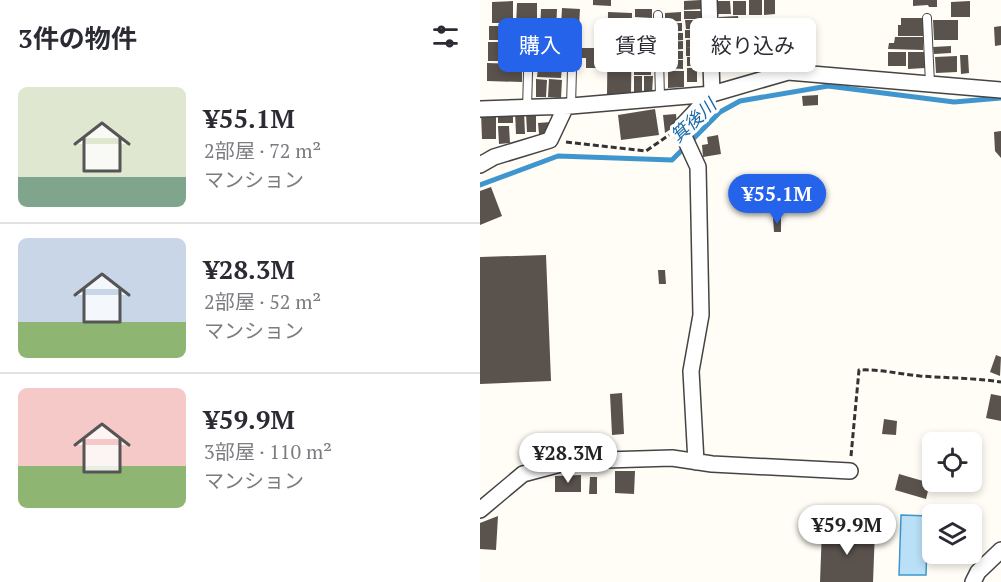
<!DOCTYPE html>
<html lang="ja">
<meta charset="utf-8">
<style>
:root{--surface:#fff;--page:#f2f2f3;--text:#2b2b33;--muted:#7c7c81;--line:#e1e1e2;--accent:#2563eb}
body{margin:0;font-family:"PT Serif","Noto Sans JP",serif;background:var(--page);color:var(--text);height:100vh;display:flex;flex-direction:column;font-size:22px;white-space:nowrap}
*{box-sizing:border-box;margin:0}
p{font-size:20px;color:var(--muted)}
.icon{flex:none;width:33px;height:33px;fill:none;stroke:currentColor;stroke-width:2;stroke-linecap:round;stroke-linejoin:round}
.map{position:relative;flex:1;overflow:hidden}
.sheet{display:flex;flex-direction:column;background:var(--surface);width:480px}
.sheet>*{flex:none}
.banner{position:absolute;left:18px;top:18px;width:412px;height:54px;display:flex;gap:12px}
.buttons{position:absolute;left:442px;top:432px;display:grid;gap:12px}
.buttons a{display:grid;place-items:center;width:60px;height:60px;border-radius:9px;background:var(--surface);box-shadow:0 3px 9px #0003;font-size:30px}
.price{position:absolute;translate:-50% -51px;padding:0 14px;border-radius:21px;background:#fff;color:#222;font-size:20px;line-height:39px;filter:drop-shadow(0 2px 3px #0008)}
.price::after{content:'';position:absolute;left:50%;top:36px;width:18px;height:14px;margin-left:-9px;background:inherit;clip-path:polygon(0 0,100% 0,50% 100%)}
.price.active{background:var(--accent);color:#fff}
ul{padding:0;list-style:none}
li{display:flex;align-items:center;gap:18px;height:150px;padding:0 18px}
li+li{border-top:2px solid var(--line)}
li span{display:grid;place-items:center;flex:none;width:168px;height:120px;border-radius:9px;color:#555}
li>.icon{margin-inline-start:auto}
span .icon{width:72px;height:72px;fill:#fffc;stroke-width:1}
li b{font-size:26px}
h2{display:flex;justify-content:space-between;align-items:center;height:72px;padding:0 18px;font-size:26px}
.tag{padding:0 21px;border-radius:9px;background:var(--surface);box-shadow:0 3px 9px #0003;font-size:21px;line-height:54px}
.tag.active{background:var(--accent);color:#fff}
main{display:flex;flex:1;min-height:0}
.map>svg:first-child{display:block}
.water{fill:#b9e0f7;stroke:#3f96cf;stroke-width:1.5}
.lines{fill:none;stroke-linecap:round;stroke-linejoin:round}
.stream{stroke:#3f96cf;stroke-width:5}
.building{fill:#5a524d}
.lane-casing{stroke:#444;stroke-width:10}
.street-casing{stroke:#444;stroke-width:18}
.path{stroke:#333;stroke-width:3;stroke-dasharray:6 3;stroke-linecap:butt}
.lane{stroke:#fff;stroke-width:8}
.street{stroke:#fff;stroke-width:15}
.labels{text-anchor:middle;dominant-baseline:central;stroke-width:6;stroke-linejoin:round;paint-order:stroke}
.water-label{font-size:18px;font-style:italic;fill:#1768a6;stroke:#fff}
</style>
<main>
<section class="sheet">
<h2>3件の物件<svg class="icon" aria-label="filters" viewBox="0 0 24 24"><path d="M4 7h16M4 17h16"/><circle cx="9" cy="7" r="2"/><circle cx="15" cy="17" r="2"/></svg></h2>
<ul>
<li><span style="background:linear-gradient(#dfe7d0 75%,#7fa58c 0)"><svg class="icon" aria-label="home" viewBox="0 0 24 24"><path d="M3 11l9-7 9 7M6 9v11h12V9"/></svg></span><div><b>¥55.1M</b><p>2部屋 · 72 m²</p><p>マンション</p></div></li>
<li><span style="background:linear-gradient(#c9d6e8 70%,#8fb573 0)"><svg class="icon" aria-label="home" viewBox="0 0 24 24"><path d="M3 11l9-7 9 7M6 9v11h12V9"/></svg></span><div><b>¥28.3M</b><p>2部屋 · 52 m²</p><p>マンション</p></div></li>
<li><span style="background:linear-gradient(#f6c9c9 65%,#8fb573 0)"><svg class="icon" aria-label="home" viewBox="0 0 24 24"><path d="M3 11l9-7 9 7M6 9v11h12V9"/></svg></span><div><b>¥59.9M</b><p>3部屋 · 110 m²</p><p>マンション</p></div></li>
</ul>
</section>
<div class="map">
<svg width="521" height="582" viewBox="0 0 521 582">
<rect width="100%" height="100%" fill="#fffdf5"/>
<path class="water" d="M421,515L448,516L446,575H419Z"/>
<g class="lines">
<path class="stream" d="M0,185L78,156L192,160L240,112L260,101L348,86L474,102L521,98"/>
</g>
<path class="building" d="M113,0H131V6L113,5Z
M221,0L222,9L204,10V1Z
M269,0H282V15H269Z
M284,0H295V14L284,15Z
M433,0H457V7H449L448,5L433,6Z
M33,1V23H12V2Z
M237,1H250L251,14H238Z
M253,1H266V15H253Z
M490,1V17H471V2Z
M37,3H57V21H49V26H36Z
M82,8L100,9L99,27L81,26Z
M61,9H77L76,32L60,31Z
M155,9H172V18L155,17Z
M204,11H222V19H204Z
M128,12L152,13L151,95L127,94Z
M201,12V21L185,22V13Z
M258,16L259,25L240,26L239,17Z
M277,18L278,30H263L262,19Z
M421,18H443V36H418V25H421Z
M156,19H172V28L156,27Z
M205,20H222V29H206Z
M453,20H478V40H454Z
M185,23H202V31H185Z
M9,26H21L20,40H9Z
M521,26V45L515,46L514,27Z
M259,27V38L240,39L239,28Z
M25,29H40V41L24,40Z
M156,29H173V37H156Z
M205,30H222V38H205Z
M265,32H278L279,47H266Z
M186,33H203V40L187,41Z
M59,34L84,35L83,45H59Z
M415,37H443V50L408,49L409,43H414Z
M156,38H173L172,45H156Z
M222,39V47L206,48V40Z
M261,40V49L240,51V41Z
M203,41V49L187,50V42Z
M8,42H20L19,61H8Z
M155,46H173V55H155Z
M471,46V53L454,54L453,47Z
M58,47L84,48L83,56H58Z
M101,48H122L121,68H106V58H101Z
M206,48H223V56H206Z
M22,51L42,52L41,62H22Z
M187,51H203V59H187Z
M265,51L267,70L243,72L241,53Z
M408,52H426V66H408Z
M428,52H445V68L428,69Z
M480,55H488L489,73L481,74Z
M154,56H172V65L154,64Z
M477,56V72L456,73L455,57Z
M57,57L83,58V67L57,66Z
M207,57H224V66H207Z
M187,60H203V69L187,68Z
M7,63L42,64V82L7,81Z
M171,66V75H154V67Z
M58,68L82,69L81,78L57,77Z
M207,68H217V82H207Z
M188,71H204V87L188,88Z
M154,76H162V93H154Z
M164,76H173L172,94H164Z
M56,79L67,80L66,97H56Z
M69,79L82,80L81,98L68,97Z
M338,95V105L323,106L322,96Z
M175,109L179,135L141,140L138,115Z
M18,111H33V123H18Z
M35,111H44L45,134H36Z
M1,112H16V139H2Z
M56,112V132H47L46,113Z
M196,114L197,125L185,133L183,115Z
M71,122L72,133L59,134L58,123Z
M18,126H29L30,143L19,144Z
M521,131V158L515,151L514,132Z
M238,135L241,154L223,157L222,145L228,144L227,137Z
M11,187L22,216L0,225V191Z
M308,194L310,202L294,206L292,198Z
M293,218H301V232H294Z
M66,255L71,381L0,384V257Z
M178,270H185L186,284H179Z
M516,355L521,357L520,376L510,372Z
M142,393L144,434L132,435L130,394Z
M511,394L521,396V421L506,418Z
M404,419L417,421L416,435L402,434Z
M135,471H155L154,494L135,493Z
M419,474L450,483L446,499L415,490Z
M101,475V492H75V476Z
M110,477H117V494H109Z
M18,516L16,550L0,549V523Z
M342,529L395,530L393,582H340Z"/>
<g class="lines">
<g class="lane-casing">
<path id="lane" d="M178,15L180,98
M447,18L450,84
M25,47L49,48
M91,106L93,33
M47,108L49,39"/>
</g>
<g class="street-casing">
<path id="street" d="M0,109L91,106L232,94L229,0
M0,165L14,157L70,140L86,106
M216,462L211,371L221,315L218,167L200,128L232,94L308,72L521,90
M0,510L43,474L92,461L192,458L232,464L370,471
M493,582L498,572L521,550"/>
</g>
<path class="path" d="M86,142L166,151L189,135
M371,456L379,370C400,369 419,374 440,376C468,378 494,378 521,382"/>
<use href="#lane" class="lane"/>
<use href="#street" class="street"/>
</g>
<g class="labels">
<g class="water-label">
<text transform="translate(213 120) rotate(-43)">箕後川</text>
</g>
</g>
</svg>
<div class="buttons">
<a><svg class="icon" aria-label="locate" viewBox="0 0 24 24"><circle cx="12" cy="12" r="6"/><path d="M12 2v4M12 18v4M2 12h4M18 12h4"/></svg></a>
<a><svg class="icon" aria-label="layers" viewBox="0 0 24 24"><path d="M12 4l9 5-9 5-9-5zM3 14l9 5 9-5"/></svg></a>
</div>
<b class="price active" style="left:297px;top:225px">¥55.1M</b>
<b class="price" style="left:88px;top:484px">¥28.3M</b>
<b class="price" style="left:367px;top:556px">¥59.9M</b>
<div class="banner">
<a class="tag active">購入</a>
<a class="tag">賃貸</a>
<a class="tag">絞り込み</a>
</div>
</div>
</main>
